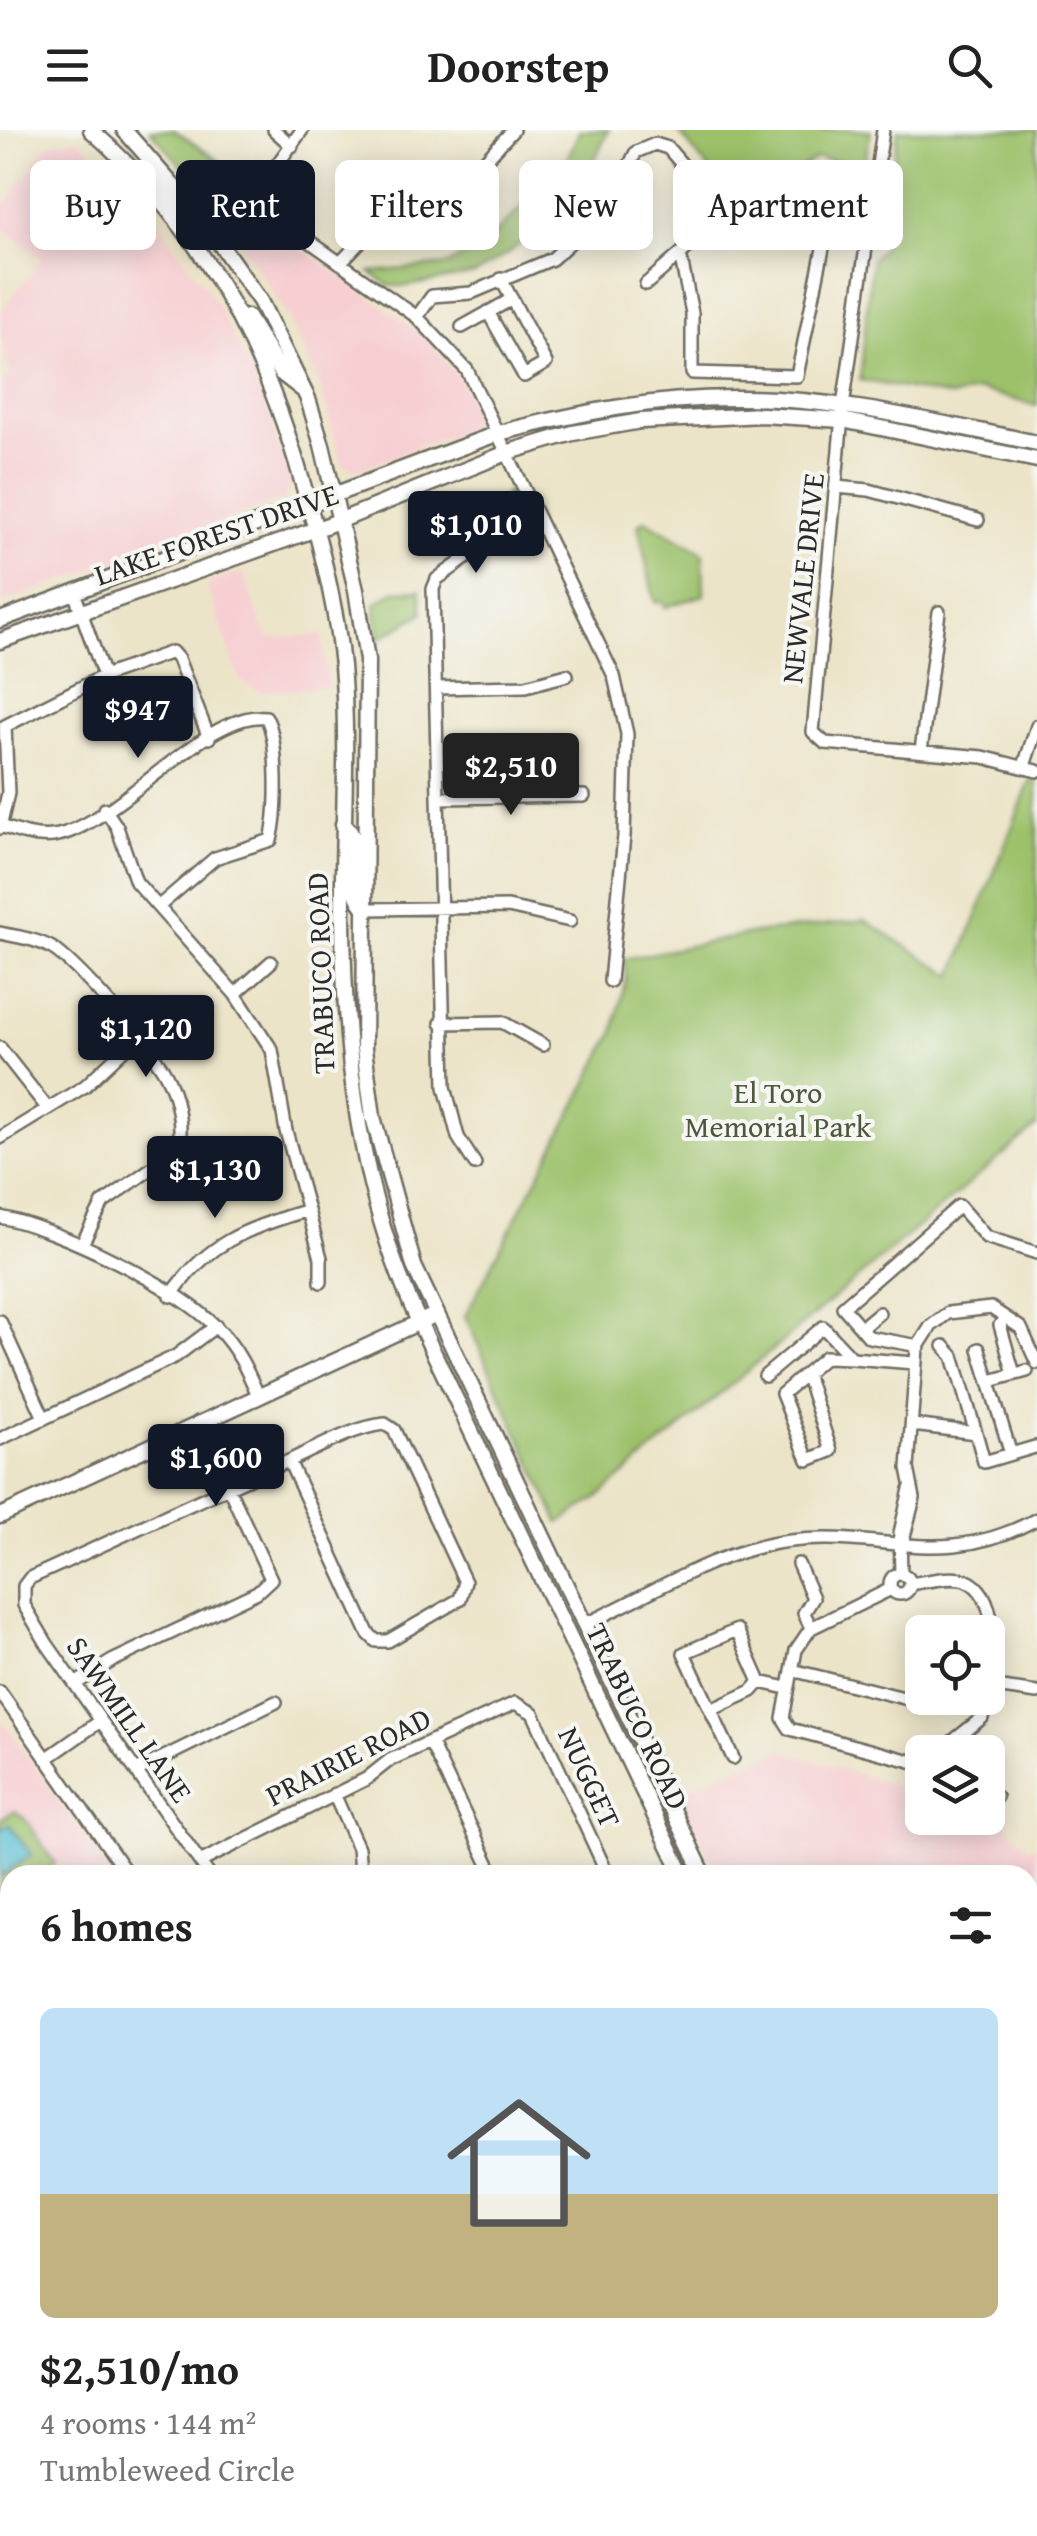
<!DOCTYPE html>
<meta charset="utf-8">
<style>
:root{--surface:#fff;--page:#f6f6f6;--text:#222;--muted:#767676;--accent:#111827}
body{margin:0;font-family:"Gentium Book Plus",serif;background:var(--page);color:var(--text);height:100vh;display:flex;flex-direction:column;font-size:38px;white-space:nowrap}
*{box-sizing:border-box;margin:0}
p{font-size:32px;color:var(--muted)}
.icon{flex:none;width:55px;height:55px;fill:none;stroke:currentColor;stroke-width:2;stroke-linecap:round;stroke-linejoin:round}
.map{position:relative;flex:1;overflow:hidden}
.drawer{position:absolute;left:0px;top:1735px;width:1038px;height:672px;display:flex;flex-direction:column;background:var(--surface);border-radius:30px 30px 0 0;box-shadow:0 5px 25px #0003}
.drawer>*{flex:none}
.top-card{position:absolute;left:30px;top:30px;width:978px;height:90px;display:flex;gap:20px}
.fabs{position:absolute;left:905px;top:1485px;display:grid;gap:20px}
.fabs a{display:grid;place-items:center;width:100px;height:100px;border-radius:15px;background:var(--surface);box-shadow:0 5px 25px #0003;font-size:50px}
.price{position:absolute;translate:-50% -85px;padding:0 22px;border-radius:10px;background:var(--accent);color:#fff;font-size:32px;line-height:65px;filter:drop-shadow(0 2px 5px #0008)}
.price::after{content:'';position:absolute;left:50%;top:60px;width:30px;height:22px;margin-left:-15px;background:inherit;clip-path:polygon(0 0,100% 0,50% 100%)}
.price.selected{background:#222;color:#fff}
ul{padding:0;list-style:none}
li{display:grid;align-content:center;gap:20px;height:530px;padding:0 40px}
li span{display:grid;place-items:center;height:310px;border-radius:15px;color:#555}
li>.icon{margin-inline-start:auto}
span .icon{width:180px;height:180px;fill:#fffc;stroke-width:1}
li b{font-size:42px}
h2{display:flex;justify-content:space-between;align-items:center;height:120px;padding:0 40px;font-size:42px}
.chip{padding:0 35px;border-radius:15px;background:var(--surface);box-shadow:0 5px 25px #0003;font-size:35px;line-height:90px}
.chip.selected{background:var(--accent);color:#fff}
header{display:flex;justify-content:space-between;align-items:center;height:130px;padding:0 40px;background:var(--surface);font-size:45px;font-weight:800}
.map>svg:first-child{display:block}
.built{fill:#f7cfd2}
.green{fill:#9cc16b;stroke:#64764b;stroke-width:2.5}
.water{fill:#56bfd3;stroke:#40757f;stroke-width:2.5}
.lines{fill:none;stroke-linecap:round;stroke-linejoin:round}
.minor-casing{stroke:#6f6c62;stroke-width:16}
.major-casing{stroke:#6f6c62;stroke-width:19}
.minor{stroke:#fff;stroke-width:11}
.major{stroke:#fff;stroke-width:14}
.labels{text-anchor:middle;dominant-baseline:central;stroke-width:8;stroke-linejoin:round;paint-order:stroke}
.street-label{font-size:30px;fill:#2b2b2b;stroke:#f6f6f2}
.park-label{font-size:30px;fill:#4d583e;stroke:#f6f6f2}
</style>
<header><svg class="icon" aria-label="menu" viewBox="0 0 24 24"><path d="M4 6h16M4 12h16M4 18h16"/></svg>Doorstep<svg class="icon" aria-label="search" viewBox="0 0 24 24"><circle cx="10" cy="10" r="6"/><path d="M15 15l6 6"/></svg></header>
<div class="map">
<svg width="1037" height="2406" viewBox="0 0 1037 2406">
<rect width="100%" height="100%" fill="#f6f6f2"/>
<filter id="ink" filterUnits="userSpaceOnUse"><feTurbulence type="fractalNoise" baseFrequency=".01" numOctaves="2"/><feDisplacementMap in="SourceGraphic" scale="20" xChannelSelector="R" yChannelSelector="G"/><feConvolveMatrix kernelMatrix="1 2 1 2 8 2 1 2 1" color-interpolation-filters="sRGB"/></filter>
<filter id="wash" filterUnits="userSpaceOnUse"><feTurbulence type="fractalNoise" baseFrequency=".0048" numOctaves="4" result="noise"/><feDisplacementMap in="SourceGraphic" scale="40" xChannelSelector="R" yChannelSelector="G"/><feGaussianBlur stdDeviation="2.25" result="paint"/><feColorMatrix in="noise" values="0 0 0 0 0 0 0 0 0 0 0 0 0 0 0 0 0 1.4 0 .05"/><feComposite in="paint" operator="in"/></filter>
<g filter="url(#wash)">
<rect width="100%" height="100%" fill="#ece4c8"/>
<path class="built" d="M78,8L145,75L216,172L264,270L291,356L284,369L0,474V253L10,245L0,207V182L42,128L0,97V82L48,14Z
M260,100L310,124L424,206L455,243L476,280L471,297L356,341L342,334L319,253L288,186L239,111Z
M242,440L267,508L322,505L328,557L259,562L240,550L206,454Z
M0,1587L112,1745H10V2093L0,2100Z
M781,1620L922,1664V1688L988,1684L1001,1688L1027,1718L1037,1715V1822L1028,1825V1745H718L680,1666L687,1658Z"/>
<path class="green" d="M150,0H174L251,53L222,80Z
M580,0H609L580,59L510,122L475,144L407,156H389L370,142L448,135L486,112L563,38Z
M677,0H871L864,36L816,28L742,81Z
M898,0H1037V276L980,260L952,267L860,250L872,128L882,119Z
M836,42L851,44L846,76L832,74Z
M507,362L522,392L504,412L499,401L490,396Z
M645,390L703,423L704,465L665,477L662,471L655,473L638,395Z
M420,460L423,483L379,509L375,474L395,461Z
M1031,649L1037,652V996L595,1370L559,1393L465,1186L614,902L626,847L624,829L755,803L865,790L953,846Z
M15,1681L28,1692L55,1734L39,1745H10V1765L0,1772V1689Z
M0,1857L10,1872V2001L0,2004Z"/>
<path class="water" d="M9,1694L31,1725L0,1747V1700Z"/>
</g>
<g filter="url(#ink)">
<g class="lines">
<g class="minor-casing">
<path id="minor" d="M274,0L292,16
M883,0L843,276L813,602L825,613L983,627L1037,641
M204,91L238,79
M285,94L417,187L467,240L614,546L627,604L624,706L610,851
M214,102L240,86L302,0
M680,124L692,183V243L797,246L827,99
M340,133L375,96L457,61L513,0
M646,154L725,85
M488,182L524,246L546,233L501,149
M417,187L432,166L471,163L552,129L609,77L636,22L655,14L668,18L725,85L742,95L865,103
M462,197L512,169
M836,357L869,360L978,390
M74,462L104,546
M436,558L526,556L567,545
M921,621L939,482
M1024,636L1037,596
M438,668L584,666
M105,679L117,697L136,752L235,864L272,920L286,1001L321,1128V1152
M1,696C18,702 35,708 53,706C115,698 205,580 266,587C279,611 278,683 271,710L215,728L158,777
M0,698L8,663L5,596L104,546L172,522L178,529L209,608
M367,779L508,777L570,791
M0,803C18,807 36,809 52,818C75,832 153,920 166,945C176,963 185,1001 177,1020L103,1073L82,1114
M235,864L271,832
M441,893L502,892L543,915
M0,918L48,979
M0,1008L85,956L136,908
M475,1034L458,1007L445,957L433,459L437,449L487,413
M0,1087C57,1098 179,1157 218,1199C237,1218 247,1240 258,1265
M171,1166C205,1114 247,1098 305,1081
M0,1191L44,1288
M1000,1195L1014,1244
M861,1198L879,1183
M919,1216L869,1207L843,1177L959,1076L986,1107L1037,1123
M944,1216L953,1226L976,1303
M979,1219L1011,1324
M852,1228L914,1233
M765,1246L823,1197L852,1228L825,1227L782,1264L808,1330L831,1321L806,1244
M990,1251L1027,1241
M913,1295L976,1303L984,1332L1035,1317
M0,1309L176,1226L216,1196
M901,1418L914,1368L908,1338L917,1218L931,1196L948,1183L991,1178L1021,1198L1037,1233
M798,1434L813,1468L804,1483L811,1498
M890 1454a10 10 0 1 1 20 0a10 10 0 1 1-20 0Z
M901,1444L900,1403L910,1359
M910,1454C925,1452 950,1445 965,1450C1004,1465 991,1536 988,1566
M891,1459L811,1498L796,1520L783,1588L790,1599L922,1634
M585,1494C649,1465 719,1419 790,1411C886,1400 940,1441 1037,1389
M792,1540L908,1569L922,1565
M914,1545L922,1539
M75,1554L112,1531L257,1462L271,1449L198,1292
M988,1556L1037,1563
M0,1562L128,1745
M711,1580L752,1561L760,1552
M430,1612L494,1745
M939,1622L982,1588L987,1568
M733,1628L684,1523L737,1500L760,1552L787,1558
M46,1629L99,1592
M136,1641L276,1572
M988,1663L996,1667
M334,1664L358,1718L360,1740
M200,1732L366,1649L390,1630L515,1573L533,1583L608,1745
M209,1745L47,1514L24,1475V1456L30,1448C117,1409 203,1367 291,1330C320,1317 354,1297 385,1294L394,1300L465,1452L460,1469L388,1511H376L368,1503L289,1331
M0,2168L10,2161
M0,2307L10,2300
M0,2358L10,2372
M27,2398L36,2406
M355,2398L359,2406
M475,2398L481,2406
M48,2406L61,2398
M725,2406L737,2398
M905,2406L917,2398
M1027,2406L1037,2399"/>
</g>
<g class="major-casing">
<path id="major" d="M91,0C203,99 261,208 302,351C320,411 336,473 342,536C349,616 342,698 343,779C343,922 358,1061 419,1192L683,1745
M124,0L204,91L260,171L308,269L322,315L356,460L367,530L364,919L373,987L414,1136L704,1745
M142,44C170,56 181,96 211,102
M247,187L281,243L303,260
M0,490L499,303C577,283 653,268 734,268C835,267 938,293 1037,313
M0,511L339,391L509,322L573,303L641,291L762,285L842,290L1037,330
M343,694C370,714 340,758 367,779
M0,1386L437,1184
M1028,1849L1037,1845
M1028,2260L1037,2274
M1028,2290L1037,2307
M194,2406L206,2398"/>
</g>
<use href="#minor" class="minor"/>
<use href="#major" class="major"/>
</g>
</g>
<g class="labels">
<g class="street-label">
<text transform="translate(216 404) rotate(-19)">LAKE FOREST DRIVE</text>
<text transform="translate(802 448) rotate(-84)">NEWVALE DRIVE</text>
<text transform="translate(320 843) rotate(-92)">TRABUCO ROAD</text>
<text transform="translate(638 1586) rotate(65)">TRABUCO ROAD</text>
<text transform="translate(130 1589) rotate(55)">SAWMILL LANE</text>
<text transform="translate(348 1626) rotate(-27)">PRAIRIE ROAD</text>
<text transform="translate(590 1647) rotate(65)">NUGGET</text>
</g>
<g class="park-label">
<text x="778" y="962">El Toro<tspan x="778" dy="34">Memorial Park</tspan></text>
</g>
</g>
</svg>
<div class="fabs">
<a><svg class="icon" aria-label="locate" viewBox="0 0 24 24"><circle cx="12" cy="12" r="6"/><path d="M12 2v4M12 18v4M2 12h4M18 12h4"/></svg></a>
<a><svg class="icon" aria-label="layers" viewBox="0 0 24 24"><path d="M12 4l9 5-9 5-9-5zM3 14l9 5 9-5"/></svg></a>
</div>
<b class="price" style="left:476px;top:446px">$1,010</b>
<b class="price" style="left:138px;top:631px">$947</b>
<b class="price selected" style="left:511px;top:688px">$2,510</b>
<b class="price" style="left:146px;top:950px">$1,120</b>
<b class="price" style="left:215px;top:1091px">$1,130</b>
<b class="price" style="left:216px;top:1379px">$1,600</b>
<div class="top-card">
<a class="chip">Buy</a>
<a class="chip selected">Rent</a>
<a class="chip">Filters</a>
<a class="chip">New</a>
<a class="chip">Apartment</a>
</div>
<section class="drawer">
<h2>6 homes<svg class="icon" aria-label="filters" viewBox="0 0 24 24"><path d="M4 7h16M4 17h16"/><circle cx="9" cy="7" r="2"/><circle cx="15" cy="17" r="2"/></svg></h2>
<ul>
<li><span style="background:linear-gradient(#bfe0f5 60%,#c2b280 0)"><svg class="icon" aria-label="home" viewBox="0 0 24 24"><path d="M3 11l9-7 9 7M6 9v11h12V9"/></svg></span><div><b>$2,510/mo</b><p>4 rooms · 144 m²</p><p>Tumbleweed Circle</p></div></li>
</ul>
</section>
</div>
